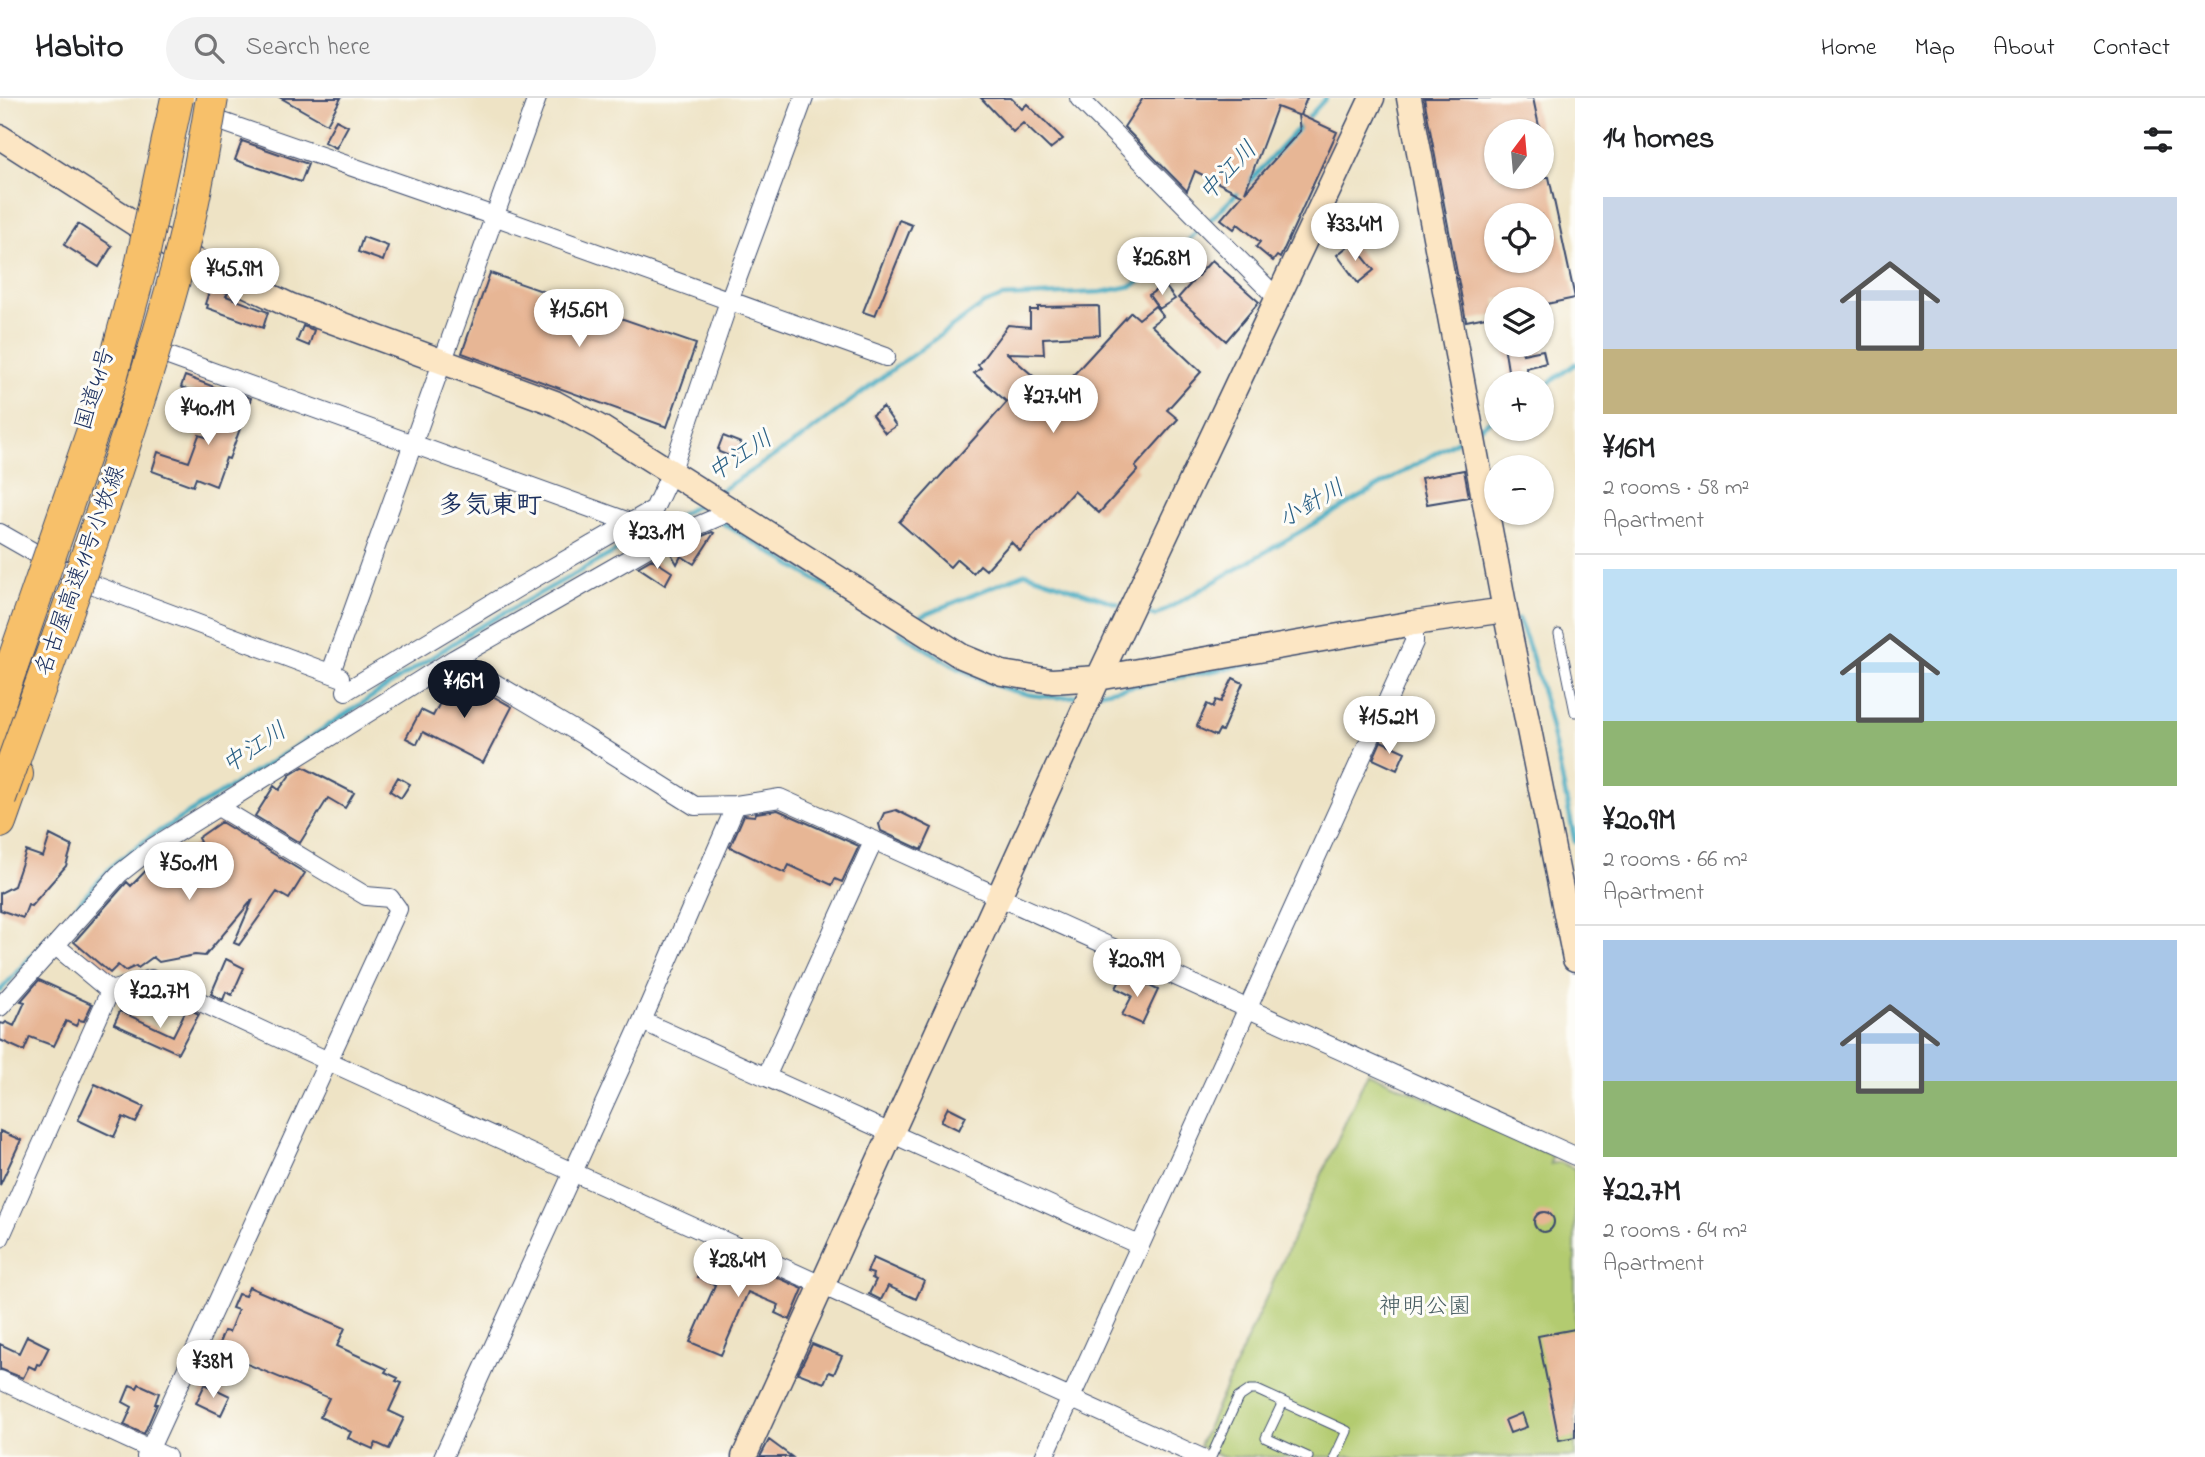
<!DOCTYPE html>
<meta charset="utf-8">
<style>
:root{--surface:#fff;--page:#f2f2f2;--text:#202124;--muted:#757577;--line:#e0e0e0;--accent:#111827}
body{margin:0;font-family:"Indie Flower","Klee One",sans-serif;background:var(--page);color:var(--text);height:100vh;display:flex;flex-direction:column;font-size:26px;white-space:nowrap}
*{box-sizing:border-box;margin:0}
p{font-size:23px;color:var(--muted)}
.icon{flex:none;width:38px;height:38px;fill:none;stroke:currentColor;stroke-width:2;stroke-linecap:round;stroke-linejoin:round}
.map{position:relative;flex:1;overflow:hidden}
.side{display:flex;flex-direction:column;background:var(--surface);width:630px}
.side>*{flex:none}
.needle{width:46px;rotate:16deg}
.buttons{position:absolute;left:1484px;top:21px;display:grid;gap:14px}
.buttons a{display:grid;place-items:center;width:70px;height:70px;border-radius:50%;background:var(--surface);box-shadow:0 2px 5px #0004;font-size:35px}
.price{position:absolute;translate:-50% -60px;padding:0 16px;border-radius:24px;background:#fff;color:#222;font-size:23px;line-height:46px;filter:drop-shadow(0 2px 4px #0008)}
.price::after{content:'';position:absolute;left:50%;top:42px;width:21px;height:16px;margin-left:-10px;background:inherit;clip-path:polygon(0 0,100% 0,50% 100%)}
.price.current{background:var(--accent);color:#fff}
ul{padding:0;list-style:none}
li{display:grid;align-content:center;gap:14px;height:371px;padding:0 28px}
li+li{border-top:2px solid var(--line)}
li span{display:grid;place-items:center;height:217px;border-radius:0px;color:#555}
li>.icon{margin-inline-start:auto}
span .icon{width:126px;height:126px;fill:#fffc;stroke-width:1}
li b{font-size:30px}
h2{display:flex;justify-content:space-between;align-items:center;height:84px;padding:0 28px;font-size:30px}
header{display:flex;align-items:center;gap:42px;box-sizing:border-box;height:98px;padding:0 35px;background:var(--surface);border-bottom:2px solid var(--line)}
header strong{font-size:33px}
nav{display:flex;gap:38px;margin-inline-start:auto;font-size:24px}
.search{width:490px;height:63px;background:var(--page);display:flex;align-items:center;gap:18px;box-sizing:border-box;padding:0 24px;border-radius:38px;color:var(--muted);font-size:26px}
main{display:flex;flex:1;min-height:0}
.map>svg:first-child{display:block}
.green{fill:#b3cb70;stroke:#677d67;stroke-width:2}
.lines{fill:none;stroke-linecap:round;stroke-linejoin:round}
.stream{stroke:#40a9c0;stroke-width:4.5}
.building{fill:#e7b695;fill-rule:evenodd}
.lane-casing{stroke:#3b4a6d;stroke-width:11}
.street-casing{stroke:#3b4a6d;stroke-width:20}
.secondary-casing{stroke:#3b4a6d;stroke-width:27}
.highway-casing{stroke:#3b4a6d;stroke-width:34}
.lane{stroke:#fff;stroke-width:9}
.street{stroke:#fff;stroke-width:18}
.secondary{stroke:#fce6c4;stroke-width:24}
.highway{stroke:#f7c06b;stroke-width:32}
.highway-bridge-casing{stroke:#3b4a6d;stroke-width:34;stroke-linecap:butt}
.highway-bridge{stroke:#f7c06b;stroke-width:32}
.labels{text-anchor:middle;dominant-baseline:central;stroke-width:6;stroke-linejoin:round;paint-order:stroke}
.street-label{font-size:23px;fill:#1b2f5e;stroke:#fdfcf7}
.park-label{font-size:23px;fill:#495e63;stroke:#fdfcf7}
.water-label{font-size:24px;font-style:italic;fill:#2a6085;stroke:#fdfcf7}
.quarter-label{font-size:26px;font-weight:bold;fill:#1b2f5e;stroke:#fdfcf7}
</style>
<header>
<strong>Habito</strong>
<div class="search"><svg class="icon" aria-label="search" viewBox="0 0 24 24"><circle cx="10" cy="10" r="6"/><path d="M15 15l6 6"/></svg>Search here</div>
<nav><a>Home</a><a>Map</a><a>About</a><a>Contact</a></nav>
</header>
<main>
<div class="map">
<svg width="1575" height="1359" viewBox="0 0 1575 1359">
<rect width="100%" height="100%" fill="#fdfcf7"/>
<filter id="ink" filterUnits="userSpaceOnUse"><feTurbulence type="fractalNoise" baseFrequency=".0143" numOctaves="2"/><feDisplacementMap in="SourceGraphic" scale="14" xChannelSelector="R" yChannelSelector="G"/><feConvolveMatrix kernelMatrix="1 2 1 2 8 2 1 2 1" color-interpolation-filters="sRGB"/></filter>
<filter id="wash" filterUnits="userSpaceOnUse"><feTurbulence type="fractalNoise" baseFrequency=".00686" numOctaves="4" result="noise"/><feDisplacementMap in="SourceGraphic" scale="28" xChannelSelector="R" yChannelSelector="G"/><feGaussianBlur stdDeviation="1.57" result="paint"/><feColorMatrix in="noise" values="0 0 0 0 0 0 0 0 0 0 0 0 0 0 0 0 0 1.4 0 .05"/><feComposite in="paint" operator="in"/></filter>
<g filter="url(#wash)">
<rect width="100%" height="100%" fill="#eee3c5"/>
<path class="green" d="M1368,974L1552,1057L1550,1066L1560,1064L1575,1071V1359H1222L1199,1348Z"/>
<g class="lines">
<path class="stream" d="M1208,124L1252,81L1326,0
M1542,290L1575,266
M1479,330L1496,319
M717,395L803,339L900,266L984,206L1002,199L1102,194L1132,188L1155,175L1201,130
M721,424L875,518
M650,434L703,404
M1144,515L1155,518L1465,338
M921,518L1026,475L1118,506
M1518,521C1531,549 1538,579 1546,609C1557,654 1566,699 1575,744
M900,534C953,570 1015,609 1082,597
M1101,594L1254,565
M0,893L115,765L150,739L300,646L472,533L643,438"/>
</g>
<g id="blocks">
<path class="building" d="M281,0H341L327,26Z
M981,0H1011L1022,11L1027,6L1063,41L1050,51L1023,25L1013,34Z
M1143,0H1307L1300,17L1337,34L1280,160L1277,158L1273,163L1256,149L1260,144L1238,126L1234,131L1221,121L1242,97L1195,73L1187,93L1124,29ZM1277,9L1298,17L1300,33L1245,94Z
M1424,0H1533L1540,33H1496V79H1549L1575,200L1542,207V201H1496V217L1466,223ZM1496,117H1542V163H1496Z
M336,22L348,28L336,50L324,44Z
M242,43L308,66L301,84L235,62Z
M899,122L912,127L875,218L863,214Z
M78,126L112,148L99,169L64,147Z
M363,139L388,148L383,163L358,154Z
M1352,145L1374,172L1358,185L1337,157Z
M1212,162L1259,204L1226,243L1178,200Z
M490,175L696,246L667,329L462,255Z
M1166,189L1175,201L1159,211L1149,197L1159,190L1161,193Z
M214,190L228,195L226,198L268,214L263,230L207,210L208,207L205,206L210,191L214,192Z
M1097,208L1099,209L1100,237L1043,240L1044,256L1007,255L1055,297L1131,214L1139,221L1155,208L1163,218L1151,227L1201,274L1167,312L1178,321L1135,369L1138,372L1099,415L1074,393L1020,453L1011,444L986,472L980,467L973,475L957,461L950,469L899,424L1007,304L974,275L981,270L978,267L1008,227L1030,229V212H1038V209Z
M303,228L314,232L309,248L297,243Z
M1504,247H1520L1523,256L1543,252L1546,265L1526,270L1529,285H1510Z
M185,278L217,290L213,301L181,289Z
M229,292L251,300L229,361L226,360L216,388L196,380L193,388L152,373L158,354L189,364L199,337L212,341Z
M883,309L896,328L885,335L872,317Z
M723,338L741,345L735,360L719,354L718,351Z
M1464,372L1469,399L1427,406L1421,380Z
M712,434L714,435L694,466L681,458L677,466L669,452Z
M652,461L672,474L665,487L638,469Z
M455,577L512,609L483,665L423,634L417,646L406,640L421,612L433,618Z
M1233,580L1243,585L1222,633L1219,632L1216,638L1200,631L1197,628L1207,606L1213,609L1216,602L1221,604Z
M1381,643L1405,654L1397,672L1373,661Z
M303,669L354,695L345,710L328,700L300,745L255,718L274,688L279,692L290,677Z
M398,679L410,686L401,700L390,693Z
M778,712L859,748L842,784L835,781L832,787L789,767L785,775L730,749L744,717L755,718L756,715Z
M896,712L932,730L922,752L881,733L879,726L884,715Z
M221,724L305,775L289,801L277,794L239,847L234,845L253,801L205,858L195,857L159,864L153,859L138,870L136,868L125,873L118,867L110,875L74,844L127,784L131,788L159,759L166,764L200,744L198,740Z
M50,737L72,748L66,768L31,808L28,807L23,820L0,812V795L14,788L26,753L43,759Z
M226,861L244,870L232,897L226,894L223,902L211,896Z
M1122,879L1139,887L1141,884L1158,892L1142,926L1122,917L1132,898L1116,890Z
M39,882L92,906L84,923L79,922L76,928L66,923L54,948L30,939L24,953L0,942V925L4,926L6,924L14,928L25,904L21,903Z
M187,910L199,916L178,955L114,926L120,913L173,938Z
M95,986L144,1009L136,1025L123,1019L114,1039L78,1022Z
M948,1009L966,1018L959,1032L941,1023Z
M0,1033L21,1042L0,1087Z
M1534 1124a10 10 0 1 1 20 0a10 10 0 1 1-20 0Z
M733,1159L803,1191L790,1222L775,1215L779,1207L748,1194L721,1257L690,1244L715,1187L697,1179L706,1161L724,1169L726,1164L730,1166Z
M873,1160L924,1183L916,1201L888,1188L881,1202L869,1196L876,1182L872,1180L873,1176L867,1174Z
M249,1189L345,1230L337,1248L387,1271L385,1274L398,1280L396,1283L402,1285L389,1313L404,1320L389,1351L376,1345L373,1351L348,1340L351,1334L320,1319L329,1300L216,1253L224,1233L229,1234L238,1212L232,1210L238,1196L245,1198Z
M1575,1231V1339L1559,1342L1538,1238Z
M27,1238L49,1249L40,1267L37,1266L35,1271L29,1268L23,1280L0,1271V1246L19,1255Z
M812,1246L842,1258L834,1276L829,1274L824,1285L798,1275Z
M139,1286L159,1295L155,1306H157L144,1336L124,1327L132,1309L123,1304L130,1287L137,1290Z
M205,1286L230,1298L221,1317L196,1305Z
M1522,1315L1527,1329L1510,1335L1505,1322Z
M769,1342L792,1359H760Z"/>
</g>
</g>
<g filter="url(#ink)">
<use href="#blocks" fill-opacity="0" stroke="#3b4a6d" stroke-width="2"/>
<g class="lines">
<g class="lane-casing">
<path id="lane" d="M1559,536L1575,614
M1283,1304L1266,1340L1308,1359
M1211,1359L1238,1300L1250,1292H1257L1347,1333L1335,1359"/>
</g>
<g class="street-casing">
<path id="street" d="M1079,0L1277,200
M217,22L494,118L886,259
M163,256L632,425L641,429L653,447
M0,435L86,484L340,579
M454,561L584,638L695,708L736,707L780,700L1575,1058
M331,574L537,0
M346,593L519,489L654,411L671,375L729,203L804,0
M56,848L110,893
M0,909L119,776L152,750L454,561L653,447L732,413
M642,923L1139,1147
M766,979L874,742
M0,1140L110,893L151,881L328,963L1200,1359
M0,1282L167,1359
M146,1359L398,811L390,800L366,798L220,710
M443,1359L642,923L736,707
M1044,1359L1414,544V525"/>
</g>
<g class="secondary-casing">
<path id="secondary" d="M1409,0L1505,512L1575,861
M0,39L187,159L291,208L555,305L601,330L961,558L1002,575L1052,583L1098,580L1414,525L1505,512
M744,1359L1096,585L1372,0"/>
</g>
<g class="highway-casing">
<path id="highway" d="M0,620L2,634L0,641
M0,724L17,676"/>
</g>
<use href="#lane" class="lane"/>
<use href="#street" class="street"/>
<use href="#secondary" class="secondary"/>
<use href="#highway" class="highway"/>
<g class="highway-bridge-casing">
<path id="highway-bridge" d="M0,602L111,280L141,168L177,0
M0,700C62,528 126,358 174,182C191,122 202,61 212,0"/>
</g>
<use href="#highway-bridge" class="highway-bridge"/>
</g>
</g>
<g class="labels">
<g class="street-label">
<text transform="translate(96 291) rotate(-73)">国道41号</text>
<text transform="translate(81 473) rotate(-70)">名古屋高速11号小牧線</text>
</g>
<g class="park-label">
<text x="1425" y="1209">神明公園</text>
</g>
<g class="water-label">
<text transform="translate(1229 74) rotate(-46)">中江川</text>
<text transform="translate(741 359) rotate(-33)">中江川</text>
<text transform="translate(1312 407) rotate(-30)">小針川</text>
<text transform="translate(255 651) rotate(-33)">中江川</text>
</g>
<g class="quarter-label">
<text x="490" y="409">多気東町</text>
</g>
</g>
</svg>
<div class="buttons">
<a><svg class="needle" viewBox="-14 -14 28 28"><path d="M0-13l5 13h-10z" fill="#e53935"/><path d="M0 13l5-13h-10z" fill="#757577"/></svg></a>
<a><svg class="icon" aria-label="locate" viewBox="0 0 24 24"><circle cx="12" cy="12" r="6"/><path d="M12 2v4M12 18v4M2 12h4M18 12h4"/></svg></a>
<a><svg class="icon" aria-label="layers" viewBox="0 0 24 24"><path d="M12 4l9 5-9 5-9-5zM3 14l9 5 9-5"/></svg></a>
<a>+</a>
<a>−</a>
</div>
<b class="price" style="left:1355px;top:165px">¥33.4M</b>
<b class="price" style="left:1162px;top:199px">¥26.8M</b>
<b class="price" style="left:235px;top:210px">¥45.9M</b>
<b class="price" style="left:579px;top:251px">¥15.6M</b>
<b class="price" style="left:1053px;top:337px">¥27.4M</b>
<b class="price" style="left:208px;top:349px">¥40.1M</b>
<b class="price" style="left:657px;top:473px">¥23.1M</b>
<b class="price current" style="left:464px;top:622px">¥16M</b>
<b class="price" style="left:1389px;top:658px">¥15.2M</b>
<b class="price" style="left:189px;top:804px">¥50.1M</b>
<b class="price" style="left:1137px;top:901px">¥20.9M</b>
<b class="price" style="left:160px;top:932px">¥22.7M</b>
<b class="price" style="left:738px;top:1201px">¥28.4M</b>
<b class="price" style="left:213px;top:1302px">¥38M</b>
</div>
<section class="side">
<h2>14 homes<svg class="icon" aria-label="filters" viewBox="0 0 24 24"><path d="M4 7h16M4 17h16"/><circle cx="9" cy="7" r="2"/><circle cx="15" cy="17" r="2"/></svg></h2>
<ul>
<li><span style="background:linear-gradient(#c9d6e8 70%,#c2b280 0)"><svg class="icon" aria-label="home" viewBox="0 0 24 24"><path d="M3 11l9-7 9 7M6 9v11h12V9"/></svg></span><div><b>¥16M</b><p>2 rooms · 58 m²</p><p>Apartment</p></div></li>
<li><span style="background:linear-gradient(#bfe0f5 70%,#8fb573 0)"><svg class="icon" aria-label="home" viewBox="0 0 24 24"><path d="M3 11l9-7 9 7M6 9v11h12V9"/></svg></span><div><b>¥20.9M</b><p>2 rooms · 66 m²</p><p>Apartment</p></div></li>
<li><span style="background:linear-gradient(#a9c7e8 65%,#8fb573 0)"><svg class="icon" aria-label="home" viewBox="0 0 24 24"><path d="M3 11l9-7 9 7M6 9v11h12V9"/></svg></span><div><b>¥22.7M</b><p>2 rooms · 64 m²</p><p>Apartment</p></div></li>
</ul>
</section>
</main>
